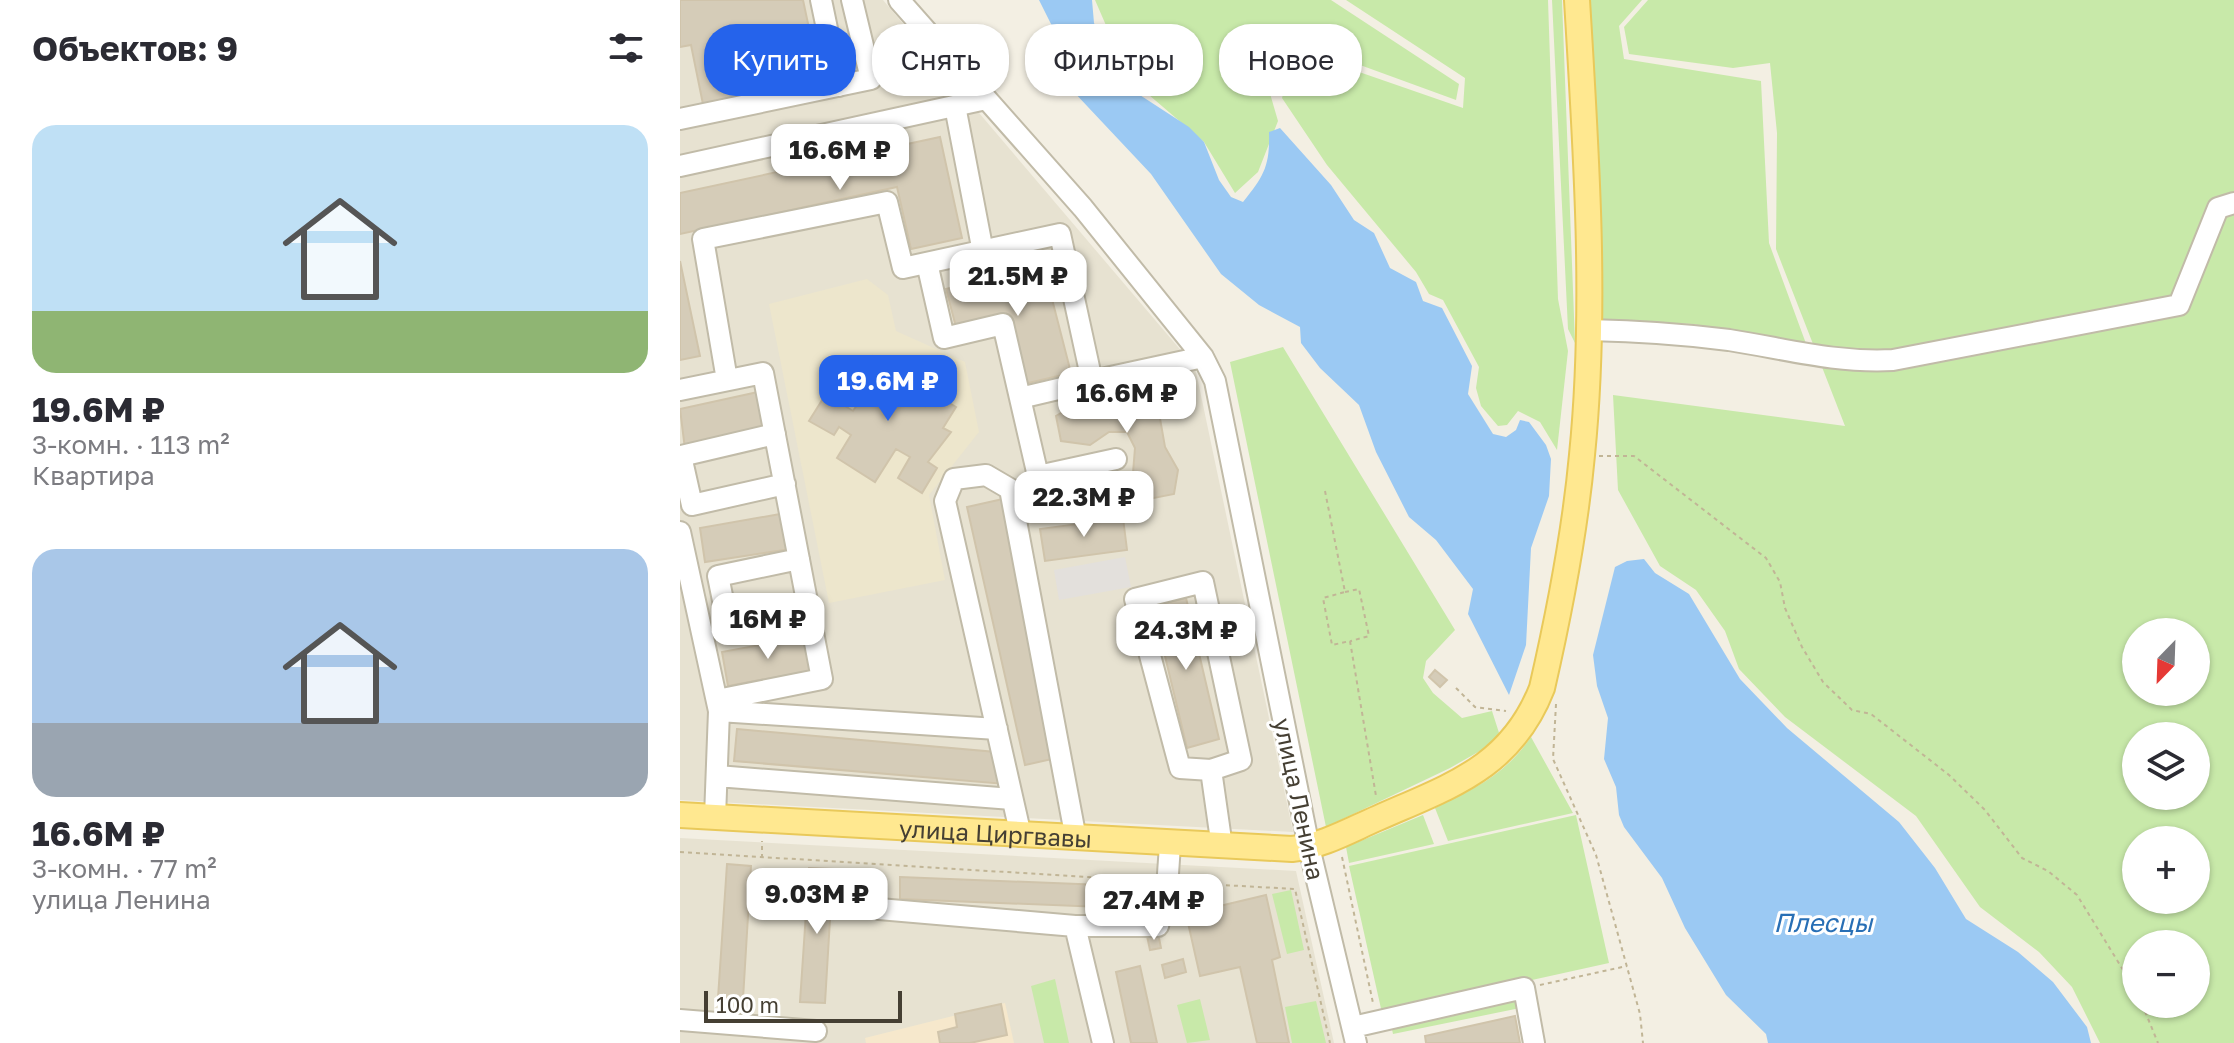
<!DOCTYPE html>
<html lang="ru">
<meta charset="utf-8">
<style>
:root{--surface:#fff;--page:#f7f7f7;--text:#2b2b33;--muted:#7c7c81;--accent:#2563eb}
body{margin:0;font-family:"Golos Text",sans-serif;background:var(--page);color:var(--text);height:100vh;display:flex;flex-direction:column;font-size:30px;white-space:nowrap}
*{box-sizing:border-box;margin:0}
p{font-size:26px;color:var(--muted)}
.icon{flex:none;width:44px;height:44px;fill:none;stroke:currentColor;stroke-width:2;stroke-linecap:round;stroke-linejoin:round}
.map{position:relative;flex:1;overflow:hidden}
.sheet{display:flex;flex-direction:column;background:var(--surface);width:680px}
.sheet>*{flex:none}
.guide{position:absolute;left:24px;top:24px;width:760px;height:72px;display:flex;gap:16px}
.needle{width:52px;rotate:203deg}
.buttons{position:absolute;left:1442px;top:618px;display:grid;gap:16px}
.buttons a{display:grid;place-items:center;width:88px;height:88px;border-radius:50%;background:var(--surface);box-shadow:0 2px 6px #0004;font-size:40px}
.scale{position:absolute;left:24px;bottom:20px;width:198px;box-sizing:border-box;padding-left:8px;border:4px solid #453f33;border-top:0;font-size:22px;line-height:28px;white-space:nowrap;color:#453f33;-webkit-text-stroke:6px #fff;paint-order:stroke}
.price{position:absolute;translate:-50% -68px;padding:0 18px;border-radius:16px;background:#fff;color:#222;font-size:26px;line-height:52px;filter:drop-shadow(0 2px 4px #0008)}
.price::after{content:'';position:absolute;left:50%;top:48px;width:24px;height:18px;margin-left:-12px;background:inherit;clip-path:polygon(0 0,100% 0,50% 100%)}
.price.current{background:var(--accent);color:#fff}
ul{padding:0;list-style:none}
li{display:grid;align-content:center;gap:16px;height:424px;padding:0 32px}
li span{display:grid;place-items:center;height:248px;border-radius:24px;color:#555}
li>.icon{margin-inline-start:auto}
span .icon{width:144px;height:144px;fill:#fffc;stroke-width:1}
li b{font-size:34px}
h2{display:flex;justify-content:space-between;align-items:center;height:96px;padding:0 32px;font-size:34px}
.pill{padding:0 28px;border-radius:32px;background:var(--surface);box-shadow:0 2px 6px #0004;font-size:28px;line-height:72px}
.pill.current{background:var(--accent);color:#fff}
main{display:flex;flex:1;min-height:0}
.map>svg:first-child{display:block}
.residential{fill:#e7e2d1}
.commercial{fill:#f6e8cc}
.education{fill:#ede6cc}
.green{fill:#c8e9a9;fill-rule:evenodd}
.parking{fill:#e3e0dc}
.water{fill:#9bc9f3}
.building{fill:#d5ccb8;stroke:#d0c4ab;stroke-width:2}
.lines{fill:none;stroke-linecap:round;stroke-linejoin:round}
.minor-casing{stroke:#c1bba8;stroke-width:24}
.major-casing{stroke:#e9c95a;stroke-width:28}
.path{stroke:#c1b596;stroke-width:2;stroke-dasharray:4 4;stroke-linecap:butt}
.minor{stroke:#fff;stroke-width:20}
.major{stroke:#ffe890;stroke-width:24}
.labels{text-anchor:middle;dominant-baseline:central;stroke-width:6;stroke-linejoin:round;paint-order:stroke}
.street-label{font-size:24px;fill:#453f33;stroke:#fff}
.water-label{font-size:26px;font-style:italic;fill:#286fb5;stroke:#fff}
</style>
<main>
<section class="sheet">
<h2>Объектов: 9<svg class="icon" aria-label="filters" viewBox="0 0 24 24"><path d="M4 7h16M4 17h16"/><circle cx="9" cy="7" r="2"/><circle cx="15" cy="17" r="2"/></svg></h2>
<ul>
<li><span style="background:linear-gradient(#bfe0f5 75%,#8fb573 0)"><svg class="icon" aria-label="home" viewBox="0 0 24 24"><path d="M3 11l9-7 9 7M6 9v11h12V9"/></svg></span><div><b>19.6M ₽</b><p>3-комн. · 113 m²</p><p>Квартира</p></div></li>
<li><span style="background:linear-gradient(#a9c7e8 70%,#9aa5b1 0)"><svg class="icon" aria-label="home" viewBox="0 0 24 24"><path d="M3 11l9-7 9 7M6 9v11h12V9"/></svg></span><div><b>16.6M ₽</b><p>3-комн. · 77 m²</p><p>улица Ленина</p></div></li>
</ul>
</section>
<div class="map">
<svg width="1554" height="1043" viewBox="0 0 1554 1043">
<rect width="100%" height="100%" fill="#f3efe3"/>
<path class="residential" d="M0,0H203L515,367L613,832L0,800Z
M0,838L616,871L654,1043H0Z"/>
<path class="commercial" d="M325,1003L334,1043H186L185,1038Z"/>
<path class="education" d="M187,279L208,295L216,331L285,362L299,432L249,495L265,580L149,603L89,304Z"/>
<path class="green" d="M415,0H651L779,84L776,100L628,46L582,66L598,121L578,172L555,193L524,142L462,89L438,53Z
M666,0H868L878,299L888,351L877,450L860,422L838,411L827,425L818,426L801,406L796,388L799,367L763,300L749,294L736,272L647,165L602,98L611,67L633,56L783,108L785,78Z
M872,0H882L895,343L888,329Z
M904,0H962L939,26L944,59L1081,81L1089,243L1128,349L1013,324L921,321Z
M968,0H1554V1043H1420L1392,987L1359,952L1300,907L1236,816L1105,717L1059,669L1045,631L1016,590L980,566L938,490L933,395L1165,426L1096,249L1097,133L1090,63L1053,68L949,54L944,27ZM1456,632H1516V692H1456ZM1456,736H1516V796H1456ZM1456,840H1516V900H1456ZM1456,944H1516V1004H1456Z
M603,347L775,630L746,661L743,678L753,693L782,718L812,711L821,739L770,768L646,827L550,362Z
M851,737L893,813L768,841L755,808C795,788 824,776 851,737Z
M743,815L754,844L669,863L666,847Z
M896,815L929,963L702,1013L669,866Z
M611,890L624,950L607,954L592,894Z
M375,979L389,1043H364L351,986Z
M842,993L845,1007L713,1034L710,1020Z
M520,999L530,1040L507,1043L497,1005Z
M636,1001L646,1043H612L605,1007Z"/>
<path class="parking" d="M445,557L451,587L379,600L374,570Z"/>
<path class="water" d="M359,0H412L414,23L446,86L509,127L524,142L539,180L551,197L563,202C584,176 590,166 589,132L600,128L651,185L674,220L694,233L710,268L736,282L743,301L762,308L792,366L788,394L813,434L826,437L836,430L840,420L849,422L866,445L871,459L869,496L851,548L846,645L829,695L788,614L793,589L756,540L729,517L696,452L679,405L640,368L621,343L620,327L579,305L541,274L471,174L392,90L391,64Z
M964,559L975,573L1009,594L1060,679L1107,728L1219,822L1255,868L1286,919L1338,952L1373,982L1407,1027L1411,1043H1088L1086,1034L1046,995L1005,928L982,878L944,827L939,815L936,787L924,759L928,718L917,686L913,655L935,567L947,561Z"/>
<path class="building" d="M0,0H123L140,80L23,104L11,45L0,47Z
M260,137L282,238L231,249L217,187L0,234V193Z
M0,261L20,356L0,360Z
M363,264L391,373L344,384L326,314L276,327L266,289Z
M193,356L216,370L210,380L216,384L229,364L252,377L237,401L245,406L253,393L276,407L263,428L271,432L248,462L257,468L242,493L218,478L230,457L216,449L195,482L157,458L171,435L159,427L154,435L129,421L146,394L173,411L177,405L160,395L174,375L179,378Z
M463,383L466,391L475,390L485,447L498,470L494,494L469,499L453,473L455,448L447,432H429L410,445L381,441L376,416L400,402L440,405L445,398L442,386Z
M78,392L87,431L5,449L0,409Z
M323,499L381,757L345,765L287,507Z
M106,513L111,549L25,562L20,528Z
M443,518L447,550L365,561L360,529Z
M506,598L539,739L507,748L473,606Z
M129,636L135,670L48,686L42,652Z
M755,670L767,680L760,687L749,677Z
M57,729L327,753L325,784L54,761Z
M47,864L71,866L63,999L38,998Z
M129,868L153,869L145,1003L120,1002Z
M220,877L472,887L471,909L220,899Z
M586,895L600,957L592,960L609,1043H577L560,967L520,976L506,914Z
M478,933L481,948L470,950L467,936Z
M503,959L506,972L485,978L482,965Z
M460,966L477,1043H451L436,972Z
M321,1004L327,1035L290,1043H260L258,1032L277,1027L275,1014Z
M835,1016L840,1043H746L745,1036Z"/>
<g class="lines">
<g class="minor-casing">
<path id="minor" d="M141,0L159,86
M219,0L403,208L523,357L535,381L629,847L676,1043
M275,106L303,252
M0,119L191,79L172,0
M0,166L306,99
M909,330C956,331 1003,334 1049,340C1107,349 1154,363 1213,360L1499,305L1538,208L1554,203
M47,380L23,239L207,202L223,268L380,234L412,381L340,398L323,324L264,338L247,263
M412,381L523,357
M0,390L83,373L142,679L37,700
M340,398L358,476L436,459
M95,434L1,456L12,505L105,484
M0,532L39,711L35,817
M119,559L38,576L47,620L127,602
M39,711L317,729
M531,770L500,768L455,599L523,582L561,760L531,770L542,847
M37,776L332,799
M341,836L265,501L274,479L306,475L330,489L396,839
M199,909L395,926
M0,1020L136,1031
M673,1027L844,988L854,1043
M423,1043L395,926H478L487,888L490,845"/>
</g>
<g class="major-casing">
<g id="major">
<path id="s1" d="M0,815L612,849C643,846 670,830 698,818C770,786 831,768 862,688C879,614 895,531 902,455C917,306 906,149 897,0"/>
</g>
</g>
<path class="path" d="M919,456H954L1086,558L1100,582L1105,608L1122,647L1143,682L1172,710L1191,714L1269,775L1305,810L1342,858L1368,871L1397,895L1456,991
M645,491L665,592L643,598L652,645L670,641L696,796
M665,592L679,589L689,636L671,641
M776,688L795,707L826,711
M876,704L873,759L916,855L960,1014L963,1043
M0,852L472,881
M662,857L693,1003
M82,858V841
M506,883L615,889L650,1043
M860,985L947,966
M1462,1004L1478,1043"/>
<use href="#minor" class="minor"/>
<use href="#major" class="major"/>
</g>
<g class="labels">
<g class="street-label">
<text transform="translate(620 799) rotate(78)">улица Ленина</text>
<text stroke="none"><textPath href="#s1" startOffset="316">улица Циргвавы</textPath></text>
</g>
<g class="water-label">
<text x="1143" y="922">Плесцы</text>
</g>
</g>
</svg>
<div class="buttons">
<a><svg class="needle" viewBox="-14 -14 28 28"><path d="M0-13l5 13h-10z" fill="#e53935"/><path d="M0 13l5-13h-10z" fill="#7c7c81"/></svg></a>
<a><svg class="icon" aria-label="layers" viewBox="0 0 24 24"><path d="M12 4l9 5-9 5-9-5zM3 14l9 5 9-5"/></svg></a>
<a>+</a>
<a>−</a>
</div>
<div class="scale">100 m</div>
<b class="price" style="left:160px;top:192px">16.6M ₽</b>
<b class="price" style="left:338px;top:318px">21.5M ₽</b>
<b class="price current" style="left:208px;top:423px">19.6M ₽</b>
<b class="price" style="left:447px;top:435px">16.6M ₽</b>
<b class="price" style="left:404px;top:539px">22.3M ₽</b>
<b class="price" style="left:88px;top:661px">16M ₽</b>
<b class="price" style="left:506px;top:672px">24.3M ₽</b>
<b class="price" style="left:137px;top:936px">9.03M ₽</b>
<b class="price" style="left:474px;top:942px">27.4M ₽</b>
<div class="guide">
<a class="pill current">Купить</a>
<a class="pill">Снять</a>
<a class="pill">Фильтры</a>
<a class="pill">Новое</a>
</div>
</div>
</main>
